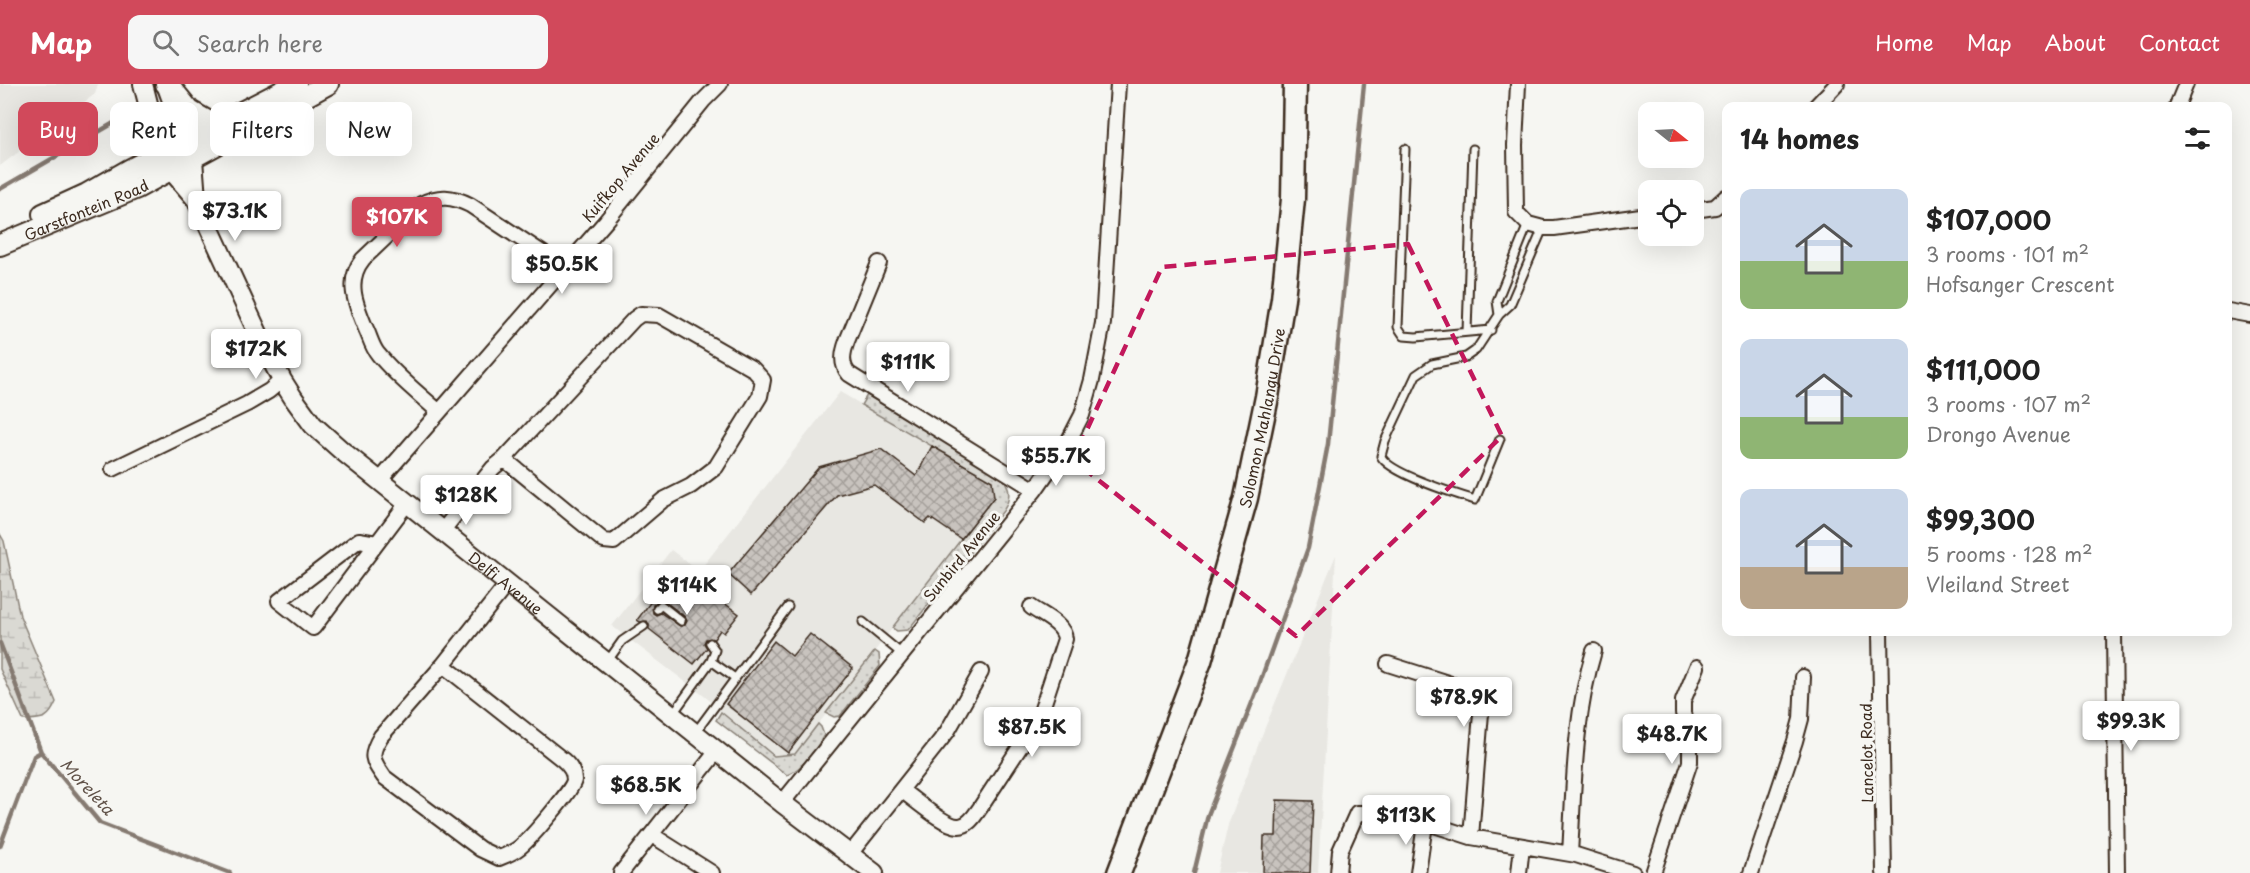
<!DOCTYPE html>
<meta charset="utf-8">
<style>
:root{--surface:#fff;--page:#f6f6f6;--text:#222;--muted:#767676;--accent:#d1495b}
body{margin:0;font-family:"Playpen Sans",sans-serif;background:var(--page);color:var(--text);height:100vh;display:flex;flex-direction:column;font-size:22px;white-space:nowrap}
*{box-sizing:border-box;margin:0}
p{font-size:20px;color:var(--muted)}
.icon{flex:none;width:33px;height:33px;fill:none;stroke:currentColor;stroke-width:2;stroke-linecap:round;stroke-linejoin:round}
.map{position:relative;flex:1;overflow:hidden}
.panel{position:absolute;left:1722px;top:18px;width:510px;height:534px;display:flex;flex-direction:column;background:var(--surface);border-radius:12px;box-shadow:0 6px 24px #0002}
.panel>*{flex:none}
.hud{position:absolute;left:18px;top:18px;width:570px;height:54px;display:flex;gap:12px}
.needle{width:39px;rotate:108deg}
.buttons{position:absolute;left:1638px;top:18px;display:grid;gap:12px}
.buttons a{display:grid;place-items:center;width:66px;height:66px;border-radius:12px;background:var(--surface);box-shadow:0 6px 24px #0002;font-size:30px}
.price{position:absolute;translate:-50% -51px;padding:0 14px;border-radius:6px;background:#fff;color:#222;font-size:20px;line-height:39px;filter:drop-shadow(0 2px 3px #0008)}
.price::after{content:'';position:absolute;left:50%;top:36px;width:18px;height:14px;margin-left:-9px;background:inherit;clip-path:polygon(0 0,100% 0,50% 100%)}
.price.selected{background:var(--accent);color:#fff}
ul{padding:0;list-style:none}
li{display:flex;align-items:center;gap:18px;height:150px;padding:0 18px}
li span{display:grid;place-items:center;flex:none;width:168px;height:120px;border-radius:12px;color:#555}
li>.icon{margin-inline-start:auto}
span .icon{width:72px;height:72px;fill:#fffc;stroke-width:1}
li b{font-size:26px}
h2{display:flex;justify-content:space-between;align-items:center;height:72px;padding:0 18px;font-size:26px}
.chip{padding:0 21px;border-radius:12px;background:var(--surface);box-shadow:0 6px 24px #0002;font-size:21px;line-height:54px}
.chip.selected{background:var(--accent);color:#fff}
header{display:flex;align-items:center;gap:36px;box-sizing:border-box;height:84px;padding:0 30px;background:var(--accent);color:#fff}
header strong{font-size:28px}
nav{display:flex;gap:33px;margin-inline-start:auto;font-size:21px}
.search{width:420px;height:54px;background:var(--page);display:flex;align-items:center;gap:15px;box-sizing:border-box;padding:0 21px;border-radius:12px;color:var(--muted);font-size:22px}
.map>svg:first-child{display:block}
.built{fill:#e8e7e2}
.grass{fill:url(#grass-dots);stroke:#8a8278;stroke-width:1.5}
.wetland{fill:url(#wetland-marsh);stroke:#8a8278;stroke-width:1.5}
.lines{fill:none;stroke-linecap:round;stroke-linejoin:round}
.stream{stroke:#857a71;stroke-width:4.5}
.building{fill:url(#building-cross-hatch);stroke:#3b2a1e;stroke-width:1.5;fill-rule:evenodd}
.service-casing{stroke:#3b2a1e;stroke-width:11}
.minor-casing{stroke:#3b2a1e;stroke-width:18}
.tertiary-casing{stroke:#3b2a1e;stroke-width:22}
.secondary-casing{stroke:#3b2a1e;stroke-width:24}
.primary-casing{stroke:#3b2a1e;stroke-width:27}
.service{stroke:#f6f6f2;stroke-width:7}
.minor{stroke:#f6f6f2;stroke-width:14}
.tertiary{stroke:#f6f6f2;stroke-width:18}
.secondary{stroke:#f6f6f2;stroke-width:20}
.primary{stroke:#f6f6f2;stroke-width:22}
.marked{fill:none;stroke:#c2185b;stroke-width:4.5;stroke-dasharray:12 8;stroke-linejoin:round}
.labels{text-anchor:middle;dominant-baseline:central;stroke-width:6;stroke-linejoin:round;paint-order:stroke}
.street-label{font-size:15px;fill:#3b2a1e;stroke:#f6f6f2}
.water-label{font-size:16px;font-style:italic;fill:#605248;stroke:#f6f6f2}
</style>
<header>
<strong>Map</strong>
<div class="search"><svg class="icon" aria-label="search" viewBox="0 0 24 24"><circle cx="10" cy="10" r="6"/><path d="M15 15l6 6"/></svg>Search here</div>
<nav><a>Home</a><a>Map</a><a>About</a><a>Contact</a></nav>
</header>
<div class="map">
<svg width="2250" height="789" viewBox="0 0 2250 789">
<defs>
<pattern id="grass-dots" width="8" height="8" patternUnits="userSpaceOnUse" patternTransform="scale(1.5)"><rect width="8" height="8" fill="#dad9d3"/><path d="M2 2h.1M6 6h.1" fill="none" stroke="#bcbab5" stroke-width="1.8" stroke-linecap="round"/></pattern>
<pattern id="wetland-marsh" width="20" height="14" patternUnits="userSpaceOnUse" patternTransform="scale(1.5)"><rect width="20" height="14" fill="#dad9d3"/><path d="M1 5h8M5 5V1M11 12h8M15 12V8" fill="none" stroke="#bcbab5"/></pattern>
<pattern id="building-cross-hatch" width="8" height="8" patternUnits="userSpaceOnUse" patternTransform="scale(1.5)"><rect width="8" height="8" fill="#c8c3be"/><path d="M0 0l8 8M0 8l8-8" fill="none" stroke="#a49f9a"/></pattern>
</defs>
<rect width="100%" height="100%" fill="#f6f6f2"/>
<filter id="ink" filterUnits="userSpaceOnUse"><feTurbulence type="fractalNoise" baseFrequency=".0167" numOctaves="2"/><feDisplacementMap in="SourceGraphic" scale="12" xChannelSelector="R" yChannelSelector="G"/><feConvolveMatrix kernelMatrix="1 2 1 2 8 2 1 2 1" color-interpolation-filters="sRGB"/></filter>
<g filter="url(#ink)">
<path class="built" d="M0,0H98L95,10L0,82Z
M840,308L932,362L994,413L795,670L774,672L728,635L708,615L612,542L671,466L699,487Z
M1336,471L1318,789H1217L1228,741L1262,651Z"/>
<path class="grass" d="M867,311L1002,393C1011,404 1011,415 1003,427L908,546L897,547L892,544L994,413L932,362L861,321Z
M875,567L879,570L880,582L840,632L834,633L826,629Z
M721,628L774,672L795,670L818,640L821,643L824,651C816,666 802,685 787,691L716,636Z"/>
<path class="wetland" d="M0,450L4,457L20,532L56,618C48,637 42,635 23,636L0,585Z"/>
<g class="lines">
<path class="stream" d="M0,105L119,36
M0,559L41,668L100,739L230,789
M0,762L34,672L41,668
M1194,789L1208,731L1259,601L1308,464L1328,360L1364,0"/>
</g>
<path class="building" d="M932,362L992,397L994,413L961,455L930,434L925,439L874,401L837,411L751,511L728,490L819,383L881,365L916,392Z
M676,484L739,530L724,549L720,546L714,555H706L704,559L707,564L694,580L649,545V541L647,537L640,538L637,536ZM663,516L685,533L687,537L685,541L680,542L661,529L656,531L653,529V521L659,516Z
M810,550L853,584L788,669L726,620L774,557L792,572Z
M1277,716L1313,717L1310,789H1263L1264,752H1276Z"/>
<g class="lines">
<g class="service-casing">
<path id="service" d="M1405,65L1398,243L1404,252L1416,253L1491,246
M1499,231L1497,217L1528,140
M1467,248L1473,65
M1500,355L1475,416C1456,410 1388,389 1381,372L1385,357L1416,291L1432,280L1466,273L1476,266L1499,231L1510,221L1543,144
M657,525L661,521L681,537
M863,538L902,570
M710,559L715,566L711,577L735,594
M607,578L622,557L644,542
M672,631L711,577
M695,649L788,523"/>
</g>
<g class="minor-casing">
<path id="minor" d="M1518,0L1515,61L1516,128L1528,140L1543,144H1554L1648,131
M1816,22L1837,0
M2177,22L2186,0
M1694,126L1715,123L1726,113
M879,179L847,257C843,268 840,280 849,290L1035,406
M2228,227L2250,231
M439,328C418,309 396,292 378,270C372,263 370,253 366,245C356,221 345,197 363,175L421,120C439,111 452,112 470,121L565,184
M113,385L247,320L269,307L282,296
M380,396L606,137L703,17L720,0
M443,446L493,384L504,375L634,235L641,230L659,231L753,285L763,296L760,312L716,383L691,402L663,416L614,458L604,457L504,375
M377,459L359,456L279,517L313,544L408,418
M1880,548L1884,789
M2114,548L2117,789
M1388,580L1473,607L1479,614L1481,629L1471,753
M443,581L563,676C569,681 574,688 574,696C573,706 530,755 520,763C514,768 507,771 499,774L480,765L384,693C372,676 369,671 381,652L443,581L508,499
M901,706C913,714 945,743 959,742C969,742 975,731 980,724L1039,634L1065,555C1064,540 1042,531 1031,523
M782,719L1035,406L1067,360L1082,331L1092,296L1103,239L1118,0
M652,751L712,789
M850,770L947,648L981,588
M1570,770C1574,702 1574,633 1594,567
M621,789L717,667
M1338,789L1340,767L1357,729H1397L1471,753L1576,771L1633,789
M1418,789L1425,740
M1519,789L1522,762
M1653,789L1690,678V656L1683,629V617L1697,583
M1751,789L1795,657L1801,635L1803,593"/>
</g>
<g class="tertiary-casing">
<g id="tertiary">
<path id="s1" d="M143,0L150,27L172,87L196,115L263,260L282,296L294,315L313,341L341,366L782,719L874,789"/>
<path d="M166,0L193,75L196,115"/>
</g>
</g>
<g class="secondary-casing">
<g id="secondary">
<path d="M166,0L173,6L190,27L216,42"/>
<path d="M43,130L87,110L129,86L296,0"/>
<path id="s2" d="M0,161L137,104L328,0"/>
</g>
</g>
<g class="primary-casing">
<g id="primary">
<path id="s3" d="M1119,789L1200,577L1246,414L1267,313L1283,215L1293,115L1295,0"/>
</g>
</g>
<use href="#service" class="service"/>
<use href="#minor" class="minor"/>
<use href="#tertiary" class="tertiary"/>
<use href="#secondary" class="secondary"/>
<use href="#primary" class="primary"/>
</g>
</g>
<path class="marked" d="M1408,160L1502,352L1296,552L1073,376L1162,183Z"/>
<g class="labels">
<g class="street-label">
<text transform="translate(620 93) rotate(-50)">Kuifkop Avenue</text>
<text stroke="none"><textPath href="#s2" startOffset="93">Garstfontein Road</textPath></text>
<text stroke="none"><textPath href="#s3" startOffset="478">Solomon Mahlangu Drive</textPath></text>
<text transform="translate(961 472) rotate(-51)">Sunbird Avenue</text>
<text stroke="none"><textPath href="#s1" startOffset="633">Delfi Avenue</textPath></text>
<text transform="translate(1866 669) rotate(-91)">Lancelot Road</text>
</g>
<g class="water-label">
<text transform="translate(88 702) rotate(47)">Moreleta</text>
</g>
</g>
</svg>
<div class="buttons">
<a><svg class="needle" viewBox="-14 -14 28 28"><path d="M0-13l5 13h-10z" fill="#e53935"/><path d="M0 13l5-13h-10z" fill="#767676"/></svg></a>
<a><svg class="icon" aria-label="locate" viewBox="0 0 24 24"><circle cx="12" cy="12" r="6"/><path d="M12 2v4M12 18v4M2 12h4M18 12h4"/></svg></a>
</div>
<b class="price" style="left:235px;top:158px">$73.1K</b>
<b class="price selected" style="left:397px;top:164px">$107K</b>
<b class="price" style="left:562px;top:211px">$50.5K</b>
<b class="price" style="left:256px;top:296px">$172K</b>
<b class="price" style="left:908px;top:309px">$111K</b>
<b class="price" style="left:1056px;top:403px">$55.7K</b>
<b class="price" style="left:466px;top:442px">$128K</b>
<b class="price" style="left:687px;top:532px">$114K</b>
<b class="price" style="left:1464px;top:644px">$78.9K</b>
<b class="price" style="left:2131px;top:668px">$99.3K</b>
<b class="price" style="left:1032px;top:674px">$87.5K</b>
<b class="price" style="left:1672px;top:681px">$48.7K</b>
<b class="price" style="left:646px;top:732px">$68.5K</b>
<b class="price" style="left:1406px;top:762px">$113K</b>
<div class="hud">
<a class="chip selected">Buy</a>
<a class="chip">Rent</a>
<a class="chip">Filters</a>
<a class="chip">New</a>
</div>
<section class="panel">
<h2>14 homes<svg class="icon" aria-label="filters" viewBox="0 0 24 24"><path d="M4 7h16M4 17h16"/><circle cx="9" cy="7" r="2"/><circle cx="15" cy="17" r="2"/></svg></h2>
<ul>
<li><span style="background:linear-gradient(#c9d6e8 60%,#8fb573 0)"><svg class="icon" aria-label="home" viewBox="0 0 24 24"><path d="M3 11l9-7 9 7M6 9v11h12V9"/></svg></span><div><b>$107,000</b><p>3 rooms · 101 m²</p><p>Hofsanger Crescent</p></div></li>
<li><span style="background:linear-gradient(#c9d6e8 65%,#8fb573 0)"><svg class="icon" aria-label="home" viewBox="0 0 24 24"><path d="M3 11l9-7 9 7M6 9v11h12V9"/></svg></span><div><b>$111,000</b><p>3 rooms · 107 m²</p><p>Drongo Avenue</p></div></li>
<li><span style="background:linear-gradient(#c9d6e8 65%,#b9a48a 0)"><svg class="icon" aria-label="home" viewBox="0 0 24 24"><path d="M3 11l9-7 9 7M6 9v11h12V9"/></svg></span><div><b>$99,300</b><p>5 rooms · 128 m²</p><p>Vleiland Street</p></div></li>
</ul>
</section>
</div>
